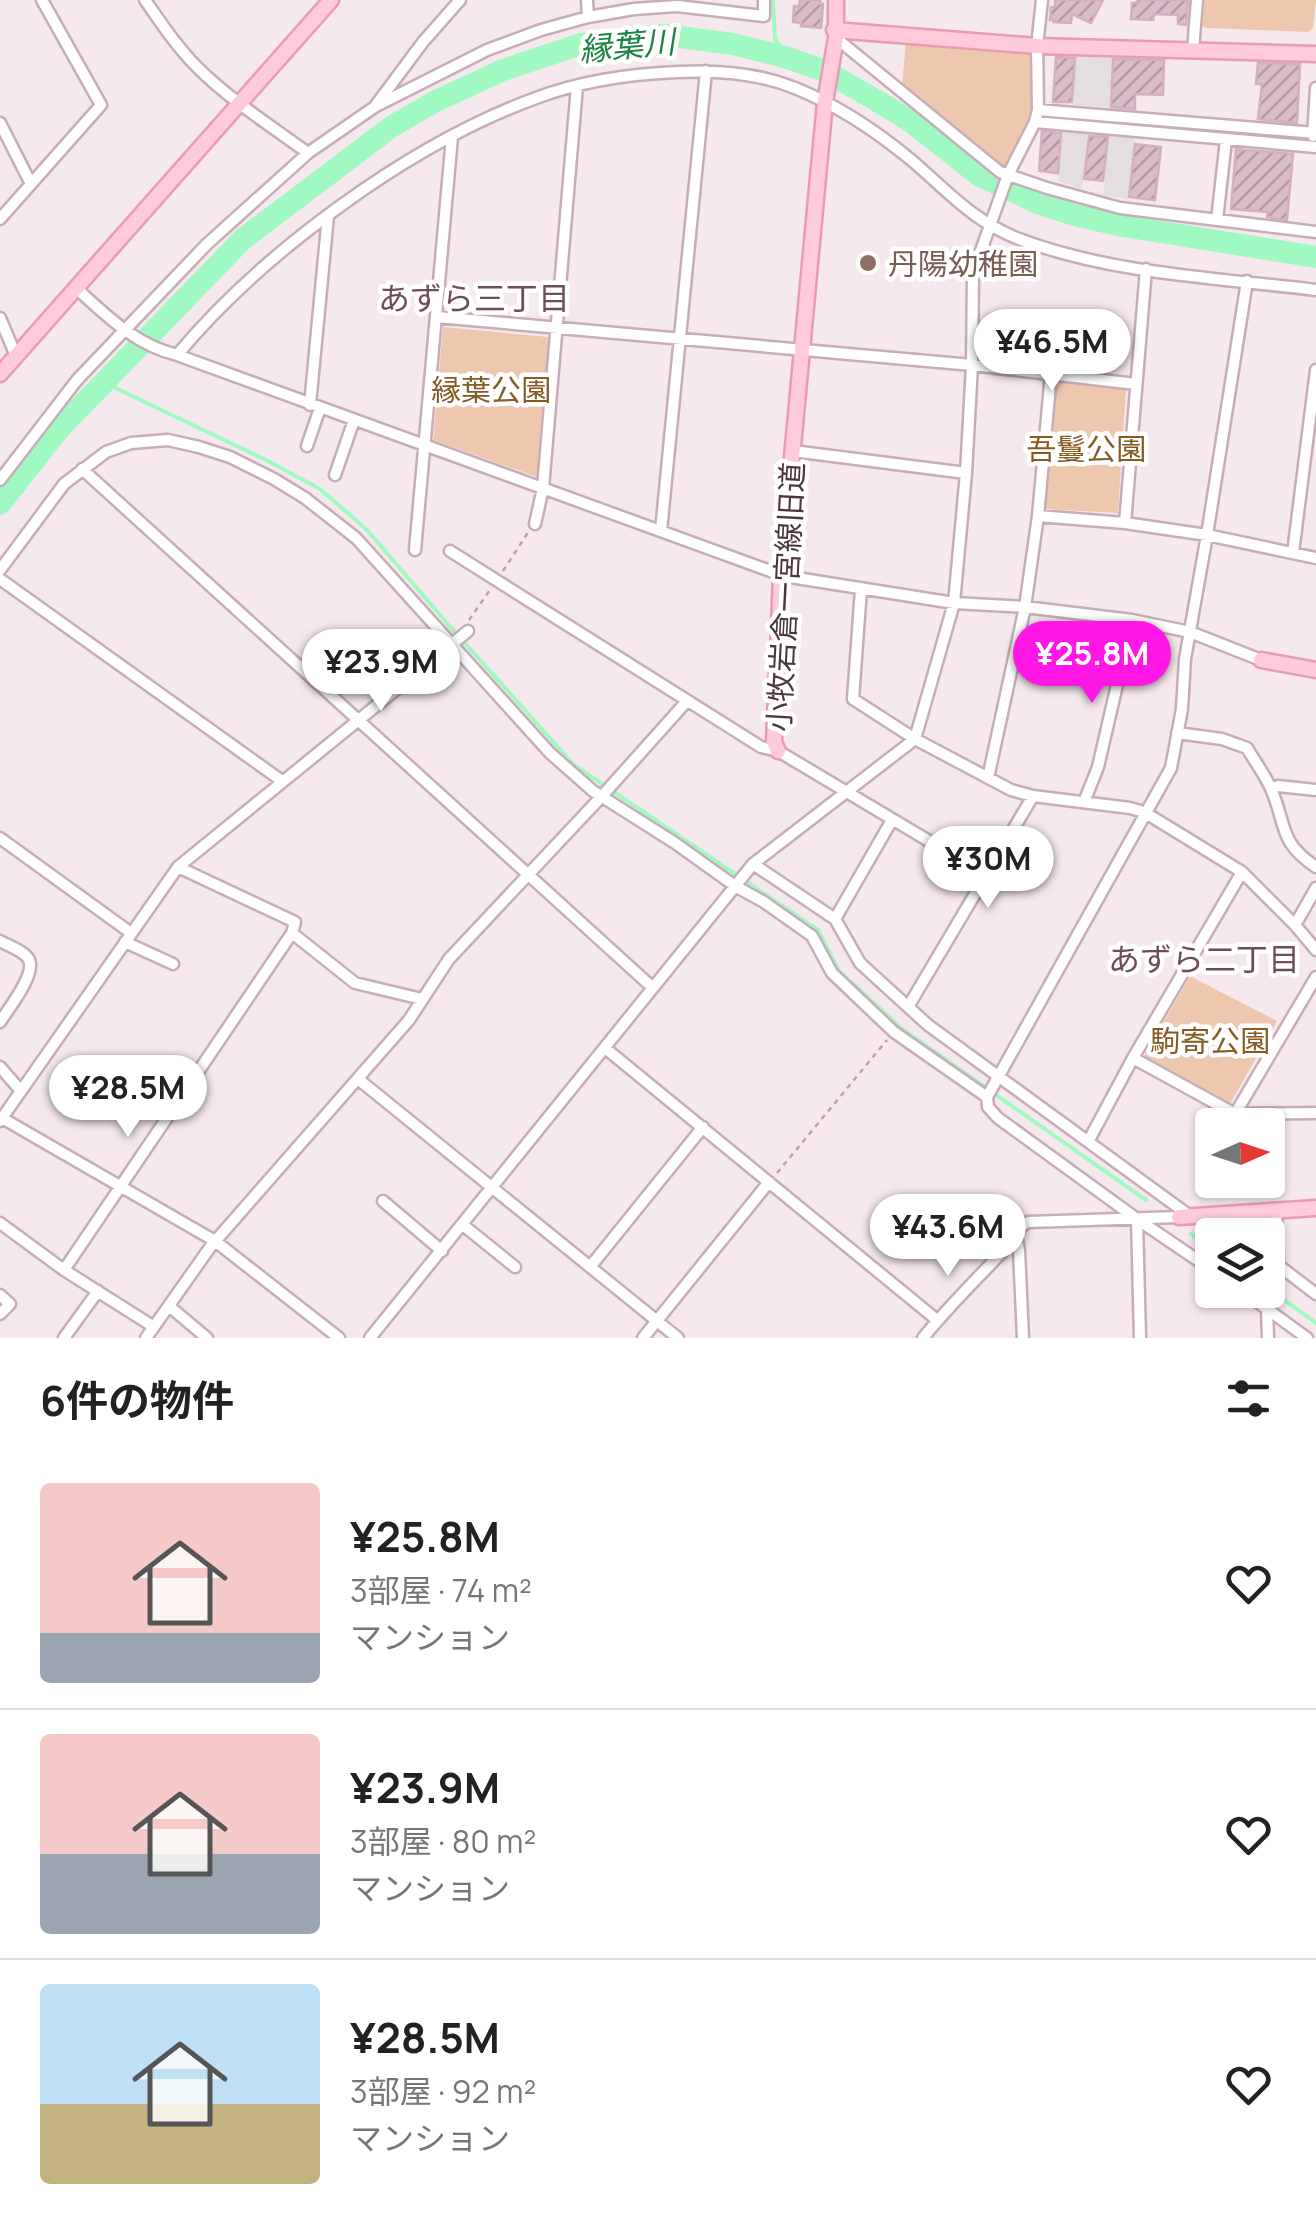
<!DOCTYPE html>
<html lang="ja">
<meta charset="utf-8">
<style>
:root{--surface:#fff;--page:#f2f2f2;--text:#222;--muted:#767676;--line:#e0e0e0;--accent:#ff17e6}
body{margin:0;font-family:Manrope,"Noto Sans JP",sans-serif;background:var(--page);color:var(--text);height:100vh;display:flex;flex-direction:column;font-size:38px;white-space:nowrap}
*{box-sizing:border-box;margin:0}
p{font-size:32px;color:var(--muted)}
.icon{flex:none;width:55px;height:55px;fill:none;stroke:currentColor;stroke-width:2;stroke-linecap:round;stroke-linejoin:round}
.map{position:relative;height:1338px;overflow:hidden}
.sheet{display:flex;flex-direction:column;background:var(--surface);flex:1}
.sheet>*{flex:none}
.needle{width:65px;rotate:87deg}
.fabs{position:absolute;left:1195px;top:1108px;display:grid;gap:20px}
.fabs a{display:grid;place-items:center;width:90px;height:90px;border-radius:10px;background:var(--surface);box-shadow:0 2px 8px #0004;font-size:50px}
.price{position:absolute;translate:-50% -85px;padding:0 22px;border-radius:35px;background:#fff;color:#222;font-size:32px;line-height:65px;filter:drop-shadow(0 2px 5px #0008)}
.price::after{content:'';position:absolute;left:50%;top:60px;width:30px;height:22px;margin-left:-15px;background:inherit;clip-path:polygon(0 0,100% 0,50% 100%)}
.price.on{background:var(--accent);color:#fff}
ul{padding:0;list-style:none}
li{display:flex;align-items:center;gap:30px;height:250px;padding:0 40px}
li+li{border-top:2px solid var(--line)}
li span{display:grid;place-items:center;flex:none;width:280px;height:200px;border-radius:10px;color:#555}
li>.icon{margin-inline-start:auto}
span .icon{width:120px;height:120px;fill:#fffc;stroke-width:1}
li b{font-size:42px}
h2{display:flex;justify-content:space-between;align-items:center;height:120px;padding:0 40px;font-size:42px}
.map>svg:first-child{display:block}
.green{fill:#eec8ae}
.parking{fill:#e4dee1}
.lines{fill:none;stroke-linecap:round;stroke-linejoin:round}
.stream{stroke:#a0f9c0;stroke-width:4}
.river{stroke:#a0f9c0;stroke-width:22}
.building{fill:url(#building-hatch);stroke:#d5afc0;stroke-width:2.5}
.street-casing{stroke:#c6adb7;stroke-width:15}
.secondary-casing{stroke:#e79cb3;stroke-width:19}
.path{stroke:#c69aac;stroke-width:2.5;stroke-dasharray:5 5;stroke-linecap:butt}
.street{stroke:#fff;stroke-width:10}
.secondary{stroke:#ffcad9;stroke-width:14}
.education-dot{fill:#8d6e63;stroke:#fff;stroke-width:4}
.labels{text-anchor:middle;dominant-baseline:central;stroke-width:9;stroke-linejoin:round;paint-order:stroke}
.education-label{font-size:30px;fill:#785e54;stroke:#fff;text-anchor:start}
.park-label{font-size:30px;fill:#855b22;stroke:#fff}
.street-label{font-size:30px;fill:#4b363f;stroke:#fff}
.water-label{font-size:32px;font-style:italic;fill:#1c8544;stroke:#fff}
.neighbourhood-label{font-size:32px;fill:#6f4c5c;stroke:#fff}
</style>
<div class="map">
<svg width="1316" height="1338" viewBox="0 0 1316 1338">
<defs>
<pattern id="building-hatch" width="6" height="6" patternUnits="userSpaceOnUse" patternTransform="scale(2.5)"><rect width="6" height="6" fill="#d9bdc9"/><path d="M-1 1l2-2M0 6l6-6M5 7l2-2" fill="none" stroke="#b29aa5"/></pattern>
</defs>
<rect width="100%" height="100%" fill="#f6e9ee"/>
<path class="green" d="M1202,0H1316L1313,28L1308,32L1205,28L1201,25Z
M906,42L1034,45L1031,117L1004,169L902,86Z
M443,327L549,337L537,477L433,440Z
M1056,380L1126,388L1118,513L1044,509Z
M1190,976L1277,1021L1230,1104L1143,1058Z"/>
<path class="parking" d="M1076,49L1112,51L1110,107L1074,105Z
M1063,127L1088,129L1082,189L1058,181Z
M1110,131L1135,133L1128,199L1103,195Z"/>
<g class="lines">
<path class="stream" d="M773,0L775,38L785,57
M103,382L266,460L320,489L367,530L446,622L574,765L818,930L839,971L902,1029L1146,1200
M1191,1234L1212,1249
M1268,1288L1316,1323"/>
<path class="river" d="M0,504L59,429L243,239L391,127L434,102L503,70L581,44L664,35L733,44L785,57L825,71L879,102L910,121L980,176L1040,204L1078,216L1123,226L1316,257"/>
</g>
<path class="building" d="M800,0H820V4H823L821,28L801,26V23L793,22L794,6L799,7Z
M1055,0H1103L1091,23L1072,14L1071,23L1054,22L1055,20H1050L1051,7H1055Z
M1137,0H1188L1186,25L1178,24V15L1154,14L1153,20L1131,19L1132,3H1137Z
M1056,57L1075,58L1072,102H1053Z
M1113,59L1164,60L1163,95L1135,94V109L1111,107Z
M1258,63L1300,64L1297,123L1258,119L1262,84H1256Z
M1042,131L1061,133L1058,173L1039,171Z
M1089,136L1108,137L1103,181L1084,179Z
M1135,144L1161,147L1155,200L1129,197Z
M1236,149L1293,154L1287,220L1267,217L1268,212L1231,209Z"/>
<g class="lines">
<g class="street-casing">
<path id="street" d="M145,0C161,23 177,47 197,67C230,100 271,126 308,153
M587,0L588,17
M836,38L1000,172L1047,188L1120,208L1316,232
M1193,50L1197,0
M376,105L423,42L460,0
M1038,110L1316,133
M1035,122L1316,147
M0,123L31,184
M1313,136L1316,88
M0,219L101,105L42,0
M1217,220L1226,140
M76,288C107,316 135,345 177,355L784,576L954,603L1025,607L1132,620L1190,632L1261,660
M437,317L972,365L1136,384
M0,318L16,356
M177,355C263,252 410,144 536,98C581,81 629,74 677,72C716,70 758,73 795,88C837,105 876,131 910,159C948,191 971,220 1019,239C1111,274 1219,278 1316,290
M310,405L328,216
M307,446L320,408
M793,451L966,473
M82,469L653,988
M335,475L354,420
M0,480L77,380L207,244L308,153L376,106L487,50L541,30L588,17L634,9L677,6L764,16V0
M1038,516L1125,523L1207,535L1316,558
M1125,523L1146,269
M535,524L543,488L577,86
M661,531L706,71
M415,550L452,137
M450,551L761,747L778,751L986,875
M1293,553L1316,370
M0,570L64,484L106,452L131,443L168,440L199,447L230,457L274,479L305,498L356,538L550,753L593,791L675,843L735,886L764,902L812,936L832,973L894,1032L987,1097L988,1107L998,1118L1137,1219L1212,1270
M0,579L282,781
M861,589L853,699L915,739L1011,790L1033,796L1130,808L1144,812L1242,872L1295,925L1316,950
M1177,733L1222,739L1247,748C1255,762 1266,776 1272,791C1287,828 1279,842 1316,867
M988,778L1025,607L1038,516L1051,374
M1271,789L1278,786L1316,790
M1084,802L1098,767L1132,620
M0,838L131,933
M753,864L835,919L860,963L928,1025L1190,1216
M835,919L892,820
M1295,925L1316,888
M292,933L355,983L422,999
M0,941C9,946 22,950 28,958C38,972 9,1008 0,1022
M125,942L173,964
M908,1007L1033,796
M605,1048L937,1320
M1133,1058L1235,1114L1316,1113
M0,1067L21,1091
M358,1079L678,1338
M987,1097L1171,768L1182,709L1185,659L1207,535L1247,281
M1235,1114L1316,977
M2,1118L215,1241L339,1338
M0,1121L178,867L468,631
M1089,1140L1133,1058L1242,872
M383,1201L442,1251
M1276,1210L1278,1265L1316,1294
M1137,1219L1140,1338
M0,1223L64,1270L154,1327
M463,1225L515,1267
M1016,1236L1019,1250L1023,1338
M590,1267L703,1127
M64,1270L292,933L295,922L178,867
M1241,1290L1307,1338
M0,1295L10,1304L0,1314
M169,1306L207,1338
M1267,1309L1268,1338
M64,1338L98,1291
M146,1338L211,1246L409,1020L449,959L602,796L687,701
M370,1338L753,864L915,739L954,603L966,473L972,365L973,273L1008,175L1035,122L1038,110L1037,46L1042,0
M643,1338L769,1182
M923,1338C948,1307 976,1280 1003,1251C1012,1241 1016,1228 1028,1222L1179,1217"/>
</g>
<g class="secondary-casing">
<path id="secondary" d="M834,30L1037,46L1316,54
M0,374L331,0
M1261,660L1316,670
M778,751L774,742L781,576L825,102L836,38V0
M1179,1217L1316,1208"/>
</g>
<path class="path" d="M503,571L529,531
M469,620L490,590
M777,1173L887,1040"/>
<use href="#street" class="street"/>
<use href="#secondary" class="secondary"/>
</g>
<circle class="education-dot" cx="868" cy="263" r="10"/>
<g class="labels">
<g class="education-label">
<text x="888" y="263">丹陽幼稚園</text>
</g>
<g class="park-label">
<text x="491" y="389">縁葉公園</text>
<text x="1086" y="448">吾鬘公園</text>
<text x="1210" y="1040">駒寄公園</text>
</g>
<g class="street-label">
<text transform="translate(785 597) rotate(-87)">小牧岩倉一宮線旧道</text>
</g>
<g class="water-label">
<text transform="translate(627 45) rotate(-5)">縁葉川</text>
</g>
<g class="neighbourhood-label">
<text x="474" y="298">あずら三丁目</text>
<text x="1204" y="959">あずら二丁目</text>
</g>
</g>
</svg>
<div class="fabs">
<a><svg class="needle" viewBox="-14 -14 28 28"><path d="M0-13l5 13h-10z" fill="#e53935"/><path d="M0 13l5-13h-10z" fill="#767676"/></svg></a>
<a><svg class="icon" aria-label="layers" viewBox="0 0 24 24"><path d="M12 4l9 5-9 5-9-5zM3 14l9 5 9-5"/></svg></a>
</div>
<b class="price" style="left:1052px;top:394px">¥46.5M</b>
<b class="price on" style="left:1092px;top:706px">¥25.8M</b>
<b class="price" style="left:381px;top:714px">¥23.9M</b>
<b class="price" style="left:988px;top:911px">¥30M</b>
<b class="price" style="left:128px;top:1140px">¥28.5M</b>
<b class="price" style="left:948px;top:1279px">¥43.6M</b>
</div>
<section class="sheet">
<h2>6件の物件<svg class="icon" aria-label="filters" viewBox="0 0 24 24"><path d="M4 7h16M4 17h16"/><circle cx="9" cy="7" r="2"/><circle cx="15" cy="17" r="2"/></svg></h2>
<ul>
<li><span style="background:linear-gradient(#f6c9c9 75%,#9aa5b1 0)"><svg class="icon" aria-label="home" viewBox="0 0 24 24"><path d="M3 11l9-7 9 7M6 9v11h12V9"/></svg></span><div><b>¥25.8M</b><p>3部屋 · 74 m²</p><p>マンション</p></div><svg class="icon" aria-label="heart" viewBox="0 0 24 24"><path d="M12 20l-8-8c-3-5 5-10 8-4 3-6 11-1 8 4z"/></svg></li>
<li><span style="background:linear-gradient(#f6c9c9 60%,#9aa5b1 0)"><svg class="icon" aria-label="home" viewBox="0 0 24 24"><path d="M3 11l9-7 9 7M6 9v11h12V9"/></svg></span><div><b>¥23.9M</b><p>3部屋 · 80 m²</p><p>マンション</p></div><svg class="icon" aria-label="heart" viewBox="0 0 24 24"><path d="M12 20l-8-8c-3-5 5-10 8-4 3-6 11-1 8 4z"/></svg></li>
<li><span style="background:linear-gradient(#bfe0f5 60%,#c2b280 0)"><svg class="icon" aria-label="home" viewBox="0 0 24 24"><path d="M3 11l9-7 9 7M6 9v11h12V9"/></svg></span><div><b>¥28.5M</b><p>3部屋 · 92 m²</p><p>マンション</p></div><svg class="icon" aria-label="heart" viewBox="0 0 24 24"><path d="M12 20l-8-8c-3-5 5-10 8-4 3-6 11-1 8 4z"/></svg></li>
</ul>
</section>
